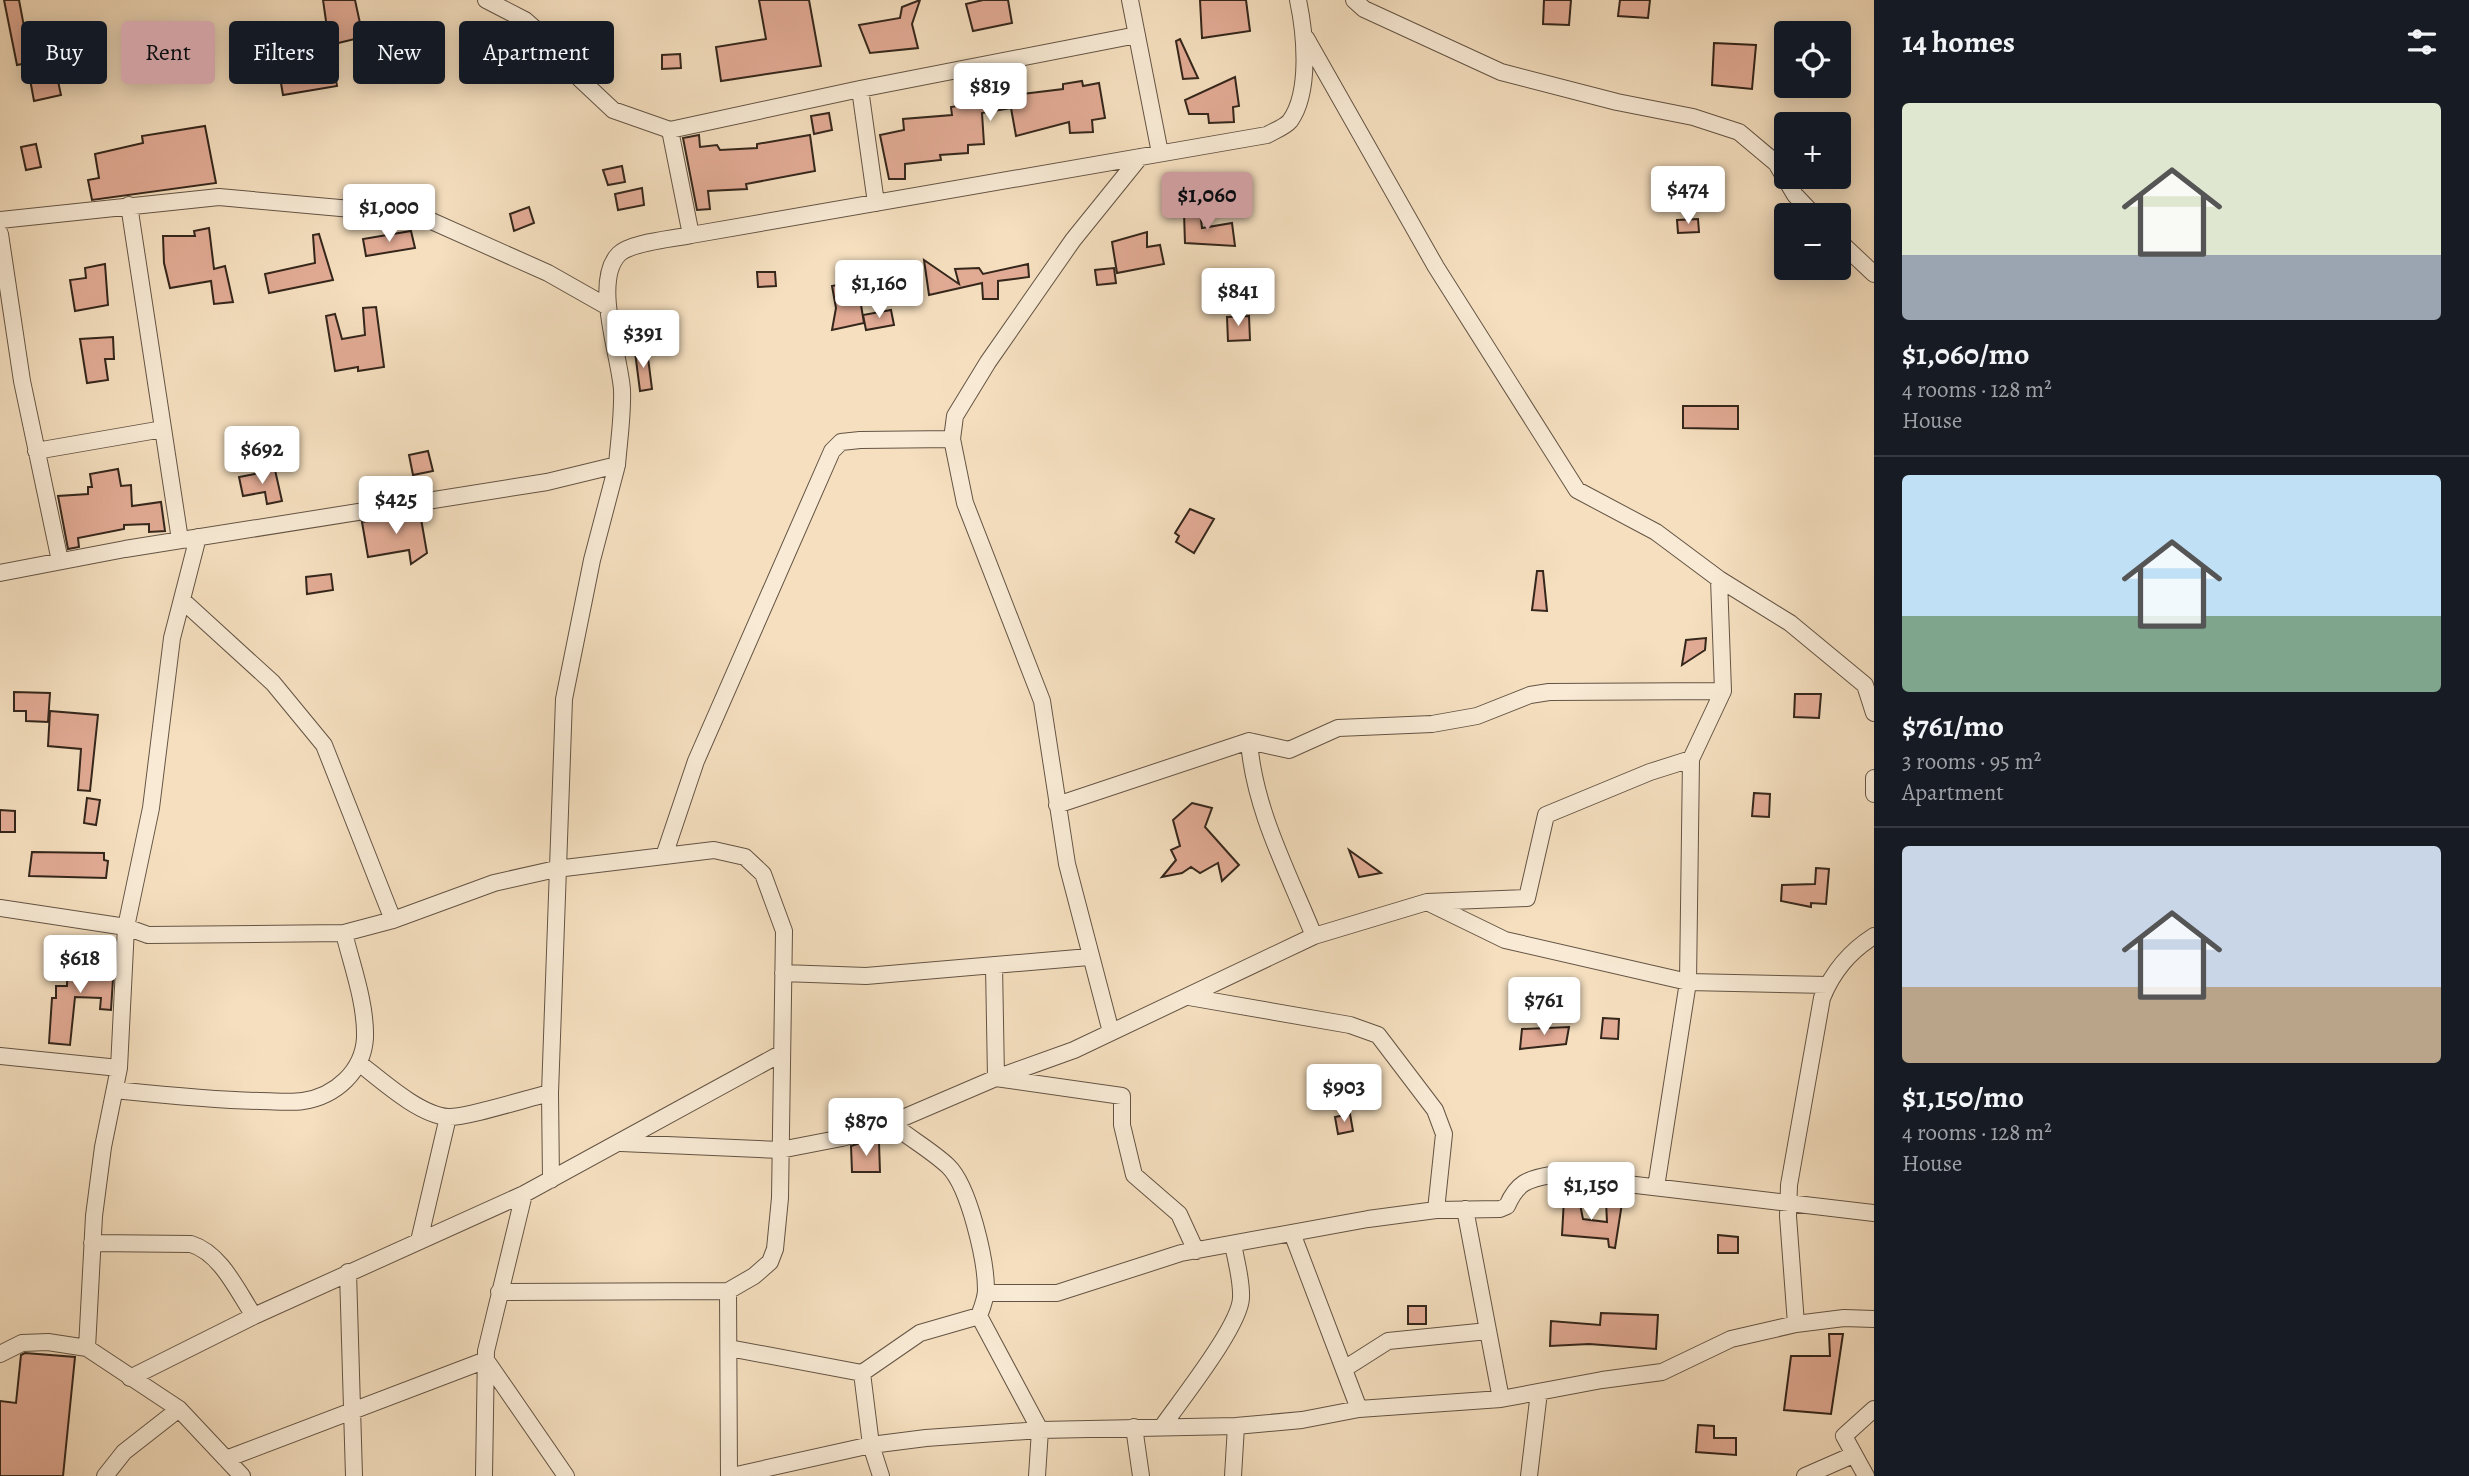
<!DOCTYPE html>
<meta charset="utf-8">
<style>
:root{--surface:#171b24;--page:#20242c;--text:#f1f3f6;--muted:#9ea1a6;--line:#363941;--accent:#c59692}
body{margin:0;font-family:Alegreya,serif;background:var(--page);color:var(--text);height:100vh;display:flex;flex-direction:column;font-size:26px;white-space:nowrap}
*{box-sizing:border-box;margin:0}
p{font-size:23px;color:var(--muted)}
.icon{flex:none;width:38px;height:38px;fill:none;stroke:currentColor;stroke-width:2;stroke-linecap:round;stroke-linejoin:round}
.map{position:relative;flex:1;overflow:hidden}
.sheet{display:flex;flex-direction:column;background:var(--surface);width:595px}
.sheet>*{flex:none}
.guide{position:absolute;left:21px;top:21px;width:665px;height:63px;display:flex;gap:14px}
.tools{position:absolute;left:1774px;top:21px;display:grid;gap:14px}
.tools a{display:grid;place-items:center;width:77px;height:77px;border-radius:7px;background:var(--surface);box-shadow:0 4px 18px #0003;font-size:35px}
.price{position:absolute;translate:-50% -60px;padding:0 16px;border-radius:7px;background:#fff;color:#222;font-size:23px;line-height:46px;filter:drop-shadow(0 2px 4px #0008)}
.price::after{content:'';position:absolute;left:50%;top:42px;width:21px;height:16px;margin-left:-10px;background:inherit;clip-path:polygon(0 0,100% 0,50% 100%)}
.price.active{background:var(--accent);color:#111}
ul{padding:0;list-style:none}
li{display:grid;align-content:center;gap:14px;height:371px;padding:0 28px}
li+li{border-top:2px solid var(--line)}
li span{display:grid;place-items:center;height:217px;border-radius:7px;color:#555}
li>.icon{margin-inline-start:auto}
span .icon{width:126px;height:126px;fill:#fffc;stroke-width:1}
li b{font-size:30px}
h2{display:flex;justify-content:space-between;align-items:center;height:84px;padding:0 28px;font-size:30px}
.tag{padding:0 24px;border-radius:7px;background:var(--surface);box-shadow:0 4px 18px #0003;font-size:24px;line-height:63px}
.tag.active{background:var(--accent);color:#111}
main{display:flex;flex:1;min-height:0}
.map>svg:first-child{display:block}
.building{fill:#e2ab95;stroke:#34261b;stroke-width:2}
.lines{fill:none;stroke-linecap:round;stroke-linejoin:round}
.minor-casing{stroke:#645444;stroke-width:18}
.minor{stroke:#f8ead5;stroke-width:16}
</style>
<main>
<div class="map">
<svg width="1874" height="1476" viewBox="0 0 1874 1476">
<rect width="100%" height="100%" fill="#f5dfbf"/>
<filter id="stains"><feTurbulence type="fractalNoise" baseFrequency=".00286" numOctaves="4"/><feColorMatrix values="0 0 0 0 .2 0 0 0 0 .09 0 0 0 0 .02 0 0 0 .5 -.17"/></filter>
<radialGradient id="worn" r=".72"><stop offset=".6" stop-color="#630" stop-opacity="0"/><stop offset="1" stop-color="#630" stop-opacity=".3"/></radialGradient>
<path class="building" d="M4,0H19L29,53L76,44L80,67L56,72L61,95L34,101L27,63L17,65Z
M323,0H355L363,37L330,45L337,86L283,95L273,36L327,28Z
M759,0H809L821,66L721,81L716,47L766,39Z
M920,0L912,24L918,48L870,53L859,25L900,18L902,7Z
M983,0H1008L1012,23L973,31L966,4Z
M1200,0H1246L1250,31L1202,38Z
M1544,0H1571L1569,25L1543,24Z
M1620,0H1650L1648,18L1618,16Z
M1180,39L1198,78L1183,79L1176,41Z
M1714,43L1756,45L1752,89L1712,85Z
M680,54L681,68L662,69V55Z
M1235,77L1239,106L1233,107L1234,122L1209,123L1208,114H1189L1185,100Z
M1082,81L1083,86L1099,83L1105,118L1092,120L1093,132L1070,133L1069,122L1016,136L1011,108L982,113L984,144L968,145V153L940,155L941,160L905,164V179H889L880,135L904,130L903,119L952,115L951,107L976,103L975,88L988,87L989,98L1063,89V84Z
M829,113L832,130L814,134L811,116Z
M205,126L216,183L92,200L88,180L99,178L95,154L143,143L142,136Z
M699,135L700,147L717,145L720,150L757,148V144L810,135L815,171L746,184L747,189L708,191L710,209L697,210L683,138Z
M36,144L41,167L26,170L21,147Z
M622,166L625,182L608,185L603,170Z
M642,188L644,205L618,210L615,194Z
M529,207L534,223L514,231L510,214Z
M1200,210L1202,228L1232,223L1235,246L1185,243L1184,213Z
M1698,219L1699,232L1678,233L1677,220Z
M209,228L214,269L225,266L233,302L214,304L211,281L170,288L164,263L163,236H195L194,231Z
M411,231L415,248L366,256L363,239Z
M1147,232V247L1160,245L1164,264L1117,273L1112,242Z
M319,234L333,280L269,293L265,274L315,263L313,235Z
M924,260L959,284L955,269L979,268L983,274L1028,264L1029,277L998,281V299H983L982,283L929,295Z
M105,264L108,305L75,311L70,280L86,278L85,268Z
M1114,268L1116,283L1097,285L1095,270Z
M757,272H775L776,286L758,287Z
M857,281L864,323L832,330L836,308L832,286Z
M376,307L384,367L358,371V367L335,371L326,316L335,314L342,339L365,335L363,308Z
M891,310L894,325L866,330L863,315Z
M1249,316L1250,340L1228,341L1227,317Z
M113,337L114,359H105L108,380L87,383L80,339Z
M647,350L652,389L640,391L635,352Z
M1683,406H1738V429L1683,428Z
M428,451L433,471L413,475L409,455Z
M118,469L121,486L131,485L132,506L161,502L165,531L149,532V524L124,525V529L78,538L79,547L68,549L58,496L88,494V487H92L90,474Z
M275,470L282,501L267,504L265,492L243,496L239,477Z
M1190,509L1214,519L1194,553L1176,542L1179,536L1175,533Z
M420,513L427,553L411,564L409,550L368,557L362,522Z
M1537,571H1543L1547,611L1532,610Z
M331,574L333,590L307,594L306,577Z
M1706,638L1705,650L1682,665L1686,640Z
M14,692L50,693L48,722L26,721V711H14Z
M1795,694H1821L1819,718L1794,717Z
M50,711L98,715L90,791L78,790L81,749L48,746Z
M1754,793L1770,794L1769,817L1752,816Z
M87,798L100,800L96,825L84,823Z
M1192,803L1212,808L1205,827L1239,865L1222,881L1218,863L1200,873L1191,867L1182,873L1162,877L1176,860L1171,850L1180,846L1173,820Z
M0,810L15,811V832H0Z
M1349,850L1381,873L1359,877Z
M32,852L104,853V860L108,861L106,878L29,876Z
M1816,868L1829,869L1826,904L1811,903V907L1781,901L1782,885L1815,884Z
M68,957L114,963L111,1010L100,1009L101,998L75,997L70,1045L49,1043L52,998H56V986H67Z
M1603,1018L1619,1019L1618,1039L1601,1038Z
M1569,1027L1566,1044L1520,1049L1522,1029Z
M1350,1114L1353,1131L1338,1134L1335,1117Z
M860,1143H879L880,1172H852L851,1146Z
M1564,1199H1579L1583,1219L1607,1222L1606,1201L1622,1203L1615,1248L1609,1247L1608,1239L1562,1235Z
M1718,1235L1738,1237V1253H1718Z
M1408,1306H1426V1324H1408Z
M1601,1313L1658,1315L1656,1349L1589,1344L1550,1346L1551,1321L1600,1325Z
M1829,1334H1843L1831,1414L1784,1410L1791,1356H1830Z
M25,1353L75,1357L63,1476H0V1401L16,1403L21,1355Z
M1698,1425L1714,1426V1438H1736V1455L1696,1452Z"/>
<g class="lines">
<g class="minor-casing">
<path id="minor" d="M486,0L525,20L558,49L580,79L613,110L670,130L860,89L1137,35
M1130,0L1160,153
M1354,0L1364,9L1501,72L1617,102L1693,117L1739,132L1776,163L1795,195L1814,215
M1306,38L1436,267L1577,490L1656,532L1719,579L1723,691L1691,759L1688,982L1656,1187
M860,89L876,203
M670,130L691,235
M129,205L180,540
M0,220L219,197L418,215L548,273L608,307
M0,234L22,381L60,561
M1839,241L1874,274
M36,451L163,429
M0,573L125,549L547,482L617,465C619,440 623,414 622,390C620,356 592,281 619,254C631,242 674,239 691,235L1267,135C1274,131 1285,127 1290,121C1311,92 1305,33 1298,0
M1719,579L1790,623L1865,685L1874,713
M182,600L273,683L324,745L393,920
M1249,741C1254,809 1288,872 1314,936
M1874,778V794
M1057,805L1249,741L1289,750L1338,728L1432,724L1477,716L1530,695L1549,692L1723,691
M664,856L696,761L832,451L841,442L860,440L952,439
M1429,903L1505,940L1688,982L1828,985
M0,908L126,927L148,935L344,933L393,920L494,883L556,869L714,850L745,857L763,874L784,931L780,1198L775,1249L770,1262L754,1276L728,1291L499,1292
M994,965L996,1078L1122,1096V1125L1134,1175L1179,1214L1196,1251
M783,973L866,976L1089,957
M1189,997L1350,1025L1378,1035L1435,1110L1444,1134L1436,1210
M1111,1032L1067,864L1042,701L965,503L952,439L955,416L988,362L1073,240L1140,157
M0,1056L119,1068
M359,1063C381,1080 419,1115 448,1117C466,1118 528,1098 550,1093
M115,1090C164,1095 211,1100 260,1101C274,1101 289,1103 303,1101C336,1096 363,1071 365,1038C366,1003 352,966 344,933
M891,1123L996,1078L1074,1050L1314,936L1427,902L1527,898L1546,815L1650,772L1691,759
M621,1143L780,1150L842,1138L891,1123C909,1138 931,1150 948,1166C969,1186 986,1260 986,1290C986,1298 982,1308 979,1316L1040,1430L1037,1476
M551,1180L550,1093L564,699L592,560L617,465
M1465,1209L1501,1399
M1292,1233L1359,1409
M419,1241L448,1117
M92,1243L191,1244C221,1253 238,1292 254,1316
M348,1272L354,1476
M728,1291L729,1476
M986,1293H1057L1181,1253L1368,1219L1436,1210L1500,1209L1507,1206C1517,1183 1527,1179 1551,1175L1874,1213
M1796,1324L1788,1216L1789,1185L1822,998C1833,971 1849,952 1874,936
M87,1348L94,1216L103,1147L119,1068L126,927L151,808L172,638L198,537
M729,1348L862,1373L920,1333L979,1316
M0,1354L22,1343L48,1342L87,1348L179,1409L242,1476
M1344,1369L1388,1341L1488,1331
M862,1373L871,1445L881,1476
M130,1378L254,1316L524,1194L782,1053
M1134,1427L1141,1476
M1162,1427C1180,1401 1240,1326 1241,1298C1242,1281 1236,1261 1233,1244
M226,1459L486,1360L566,1476
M105,1476L124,1452L179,1409
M484,1476L486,1351L524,1194
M732,1476L871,1445L926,1438L1040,1430L1236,1426L1302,1420L1359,1409L1501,1399L1602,1380L1662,1372L1731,1339L1796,1324L1844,1318L1874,1319
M1233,1476L1236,1426
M1529,1476L1539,1392
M1805,1476L1853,1455
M1866,1476L1844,1436L1874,1409"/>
</g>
<use href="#minor" class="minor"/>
</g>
<rect width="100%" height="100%" filter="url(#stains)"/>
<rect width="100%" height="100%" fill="url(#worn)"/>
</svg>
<div class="tools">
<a><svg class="icon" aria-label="locate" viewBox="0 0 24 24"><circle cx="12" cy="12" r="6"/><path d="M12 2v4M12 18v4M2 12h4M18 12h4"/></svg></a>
<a>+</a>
<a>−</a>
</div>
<b class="price" style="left:990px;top:123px">$819</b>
<b class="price" style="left:1688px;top:226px">$474</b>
<b class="price active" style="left:1207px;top:232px">$1,060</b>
<b class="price" style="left:389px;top:244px">$1,000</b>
<b class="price" style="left:879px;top:320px">$1,160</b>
<b class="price" style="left:1238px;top:328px">$841</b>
<b class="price" style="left:643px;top:370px">$391</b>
<b class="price" style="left:262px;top:486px">$692</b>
<b class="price" style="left:396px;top:536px">$425</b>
<b class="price" style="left:80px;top:995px">$618</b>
<b class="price" style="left:1544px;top:1037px">$761</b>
<b class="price" style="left:1344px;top:1124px">$903</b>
<b class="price" style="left:866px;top:1158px">$870</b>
<b class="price" style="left:1591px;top:1222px">$1,150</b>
<div class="guide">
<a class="tag">Buy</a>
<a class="tag active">Rent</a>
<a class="tag">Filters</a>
<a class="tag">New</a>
<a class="tag">Apartment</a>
</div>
</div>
<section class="sheet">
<h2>14 homes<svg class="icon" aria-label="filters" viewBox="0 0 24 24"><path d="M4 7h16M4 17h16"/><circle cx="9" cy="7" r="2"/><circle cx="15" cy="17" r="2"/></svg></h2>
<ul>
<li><span style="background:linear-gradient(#dfe7d0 70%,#9aa5b1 0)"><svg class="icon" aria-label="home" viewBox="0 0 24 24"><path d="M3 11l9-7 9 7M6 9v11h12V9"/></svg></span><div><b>$1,060/mo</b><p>4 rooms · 128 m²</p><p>House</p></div></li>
<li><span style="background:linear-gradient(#bfe0f5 65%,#7fa58c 0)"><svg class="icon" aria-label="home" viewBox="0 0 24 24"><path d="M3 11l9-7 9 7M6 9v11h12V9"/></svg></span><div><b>$761/mo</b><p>3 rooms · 95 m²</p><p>Apartment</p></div></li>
<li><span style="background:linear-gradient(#c9d6e8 65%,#b9a48a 0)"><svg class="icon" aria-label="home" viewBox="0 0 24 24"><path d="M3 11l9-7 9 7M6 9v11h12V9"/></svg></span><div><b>$1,150/mo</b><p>4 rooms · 128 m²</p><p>House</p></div></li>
</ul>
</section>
</main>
